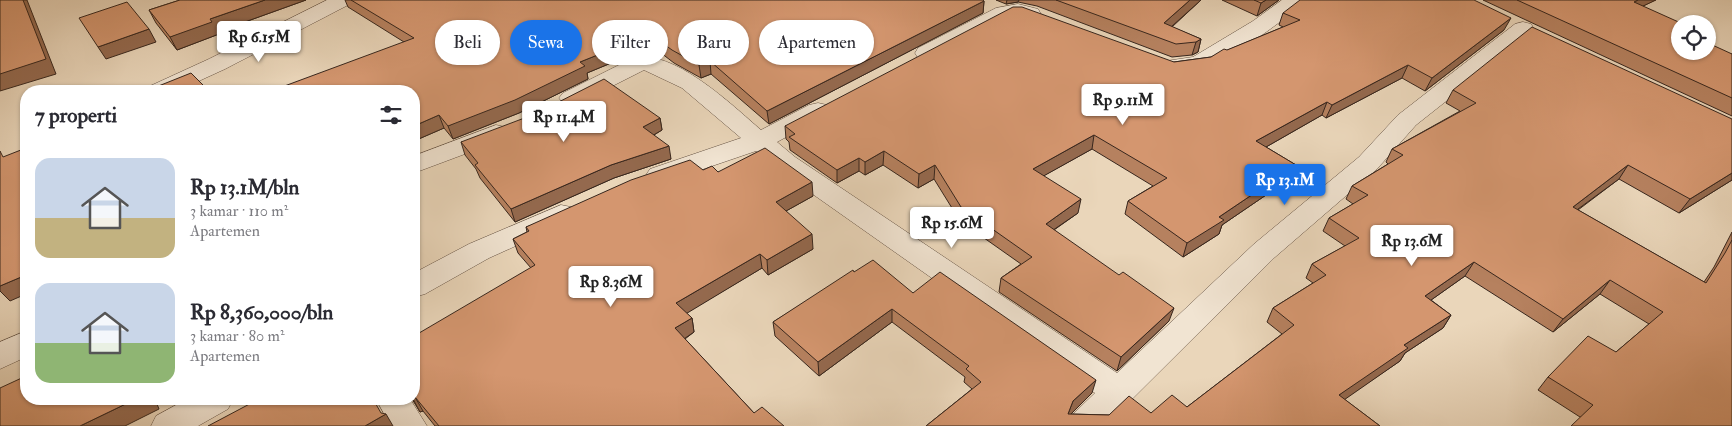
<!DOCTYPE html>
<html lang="id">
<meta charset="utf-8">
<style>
:root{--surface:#fff;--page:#f2f2f3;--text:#2b2b33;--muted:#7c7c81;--accent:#1a73e8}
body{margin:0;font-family:"IM FELL Double Pica",serif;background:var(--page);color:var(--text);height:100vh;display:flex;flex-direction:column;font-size:19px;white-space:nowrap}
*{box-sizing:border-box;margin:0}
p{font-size:16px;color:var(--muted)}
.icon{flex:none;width:28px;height:28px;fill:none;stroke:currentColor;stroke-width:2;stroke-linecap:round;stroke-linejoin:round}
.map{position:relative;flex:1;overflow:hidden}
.side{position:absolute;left:20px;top:85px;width:400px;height:320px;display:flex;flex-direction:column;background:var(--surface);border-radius:20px;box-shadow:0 1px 4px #0004}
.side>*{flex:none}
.guide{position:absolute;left:435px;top:20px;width:475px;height:45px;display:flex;gap:10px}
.fabs{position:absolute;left:1671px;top:15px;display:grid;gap:10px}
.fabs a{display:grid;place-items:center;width:45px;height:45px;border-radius:50%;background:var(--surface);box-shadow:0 1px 4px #0004;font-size:25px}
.price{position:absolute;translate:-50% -42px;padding:0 11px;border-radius:5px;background:#fff;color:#222;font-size:16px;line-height:32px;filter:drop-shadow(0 1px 2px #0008)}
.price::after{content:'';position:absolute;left:50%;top:30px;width:15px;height:11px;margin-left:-8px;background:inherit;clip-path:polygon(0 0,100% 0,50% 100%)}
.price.current{background:var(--accent);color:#fff}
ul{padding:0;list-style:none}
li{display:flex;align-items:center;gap:15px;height:125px;padding:0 15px}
li span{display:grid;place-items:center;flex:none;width:140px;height:100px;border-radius:15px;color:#555}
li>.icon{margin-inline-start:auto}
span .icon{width:60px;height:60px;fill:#fffc;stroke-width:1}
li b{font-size:21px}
h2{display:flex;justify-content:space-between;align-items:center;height:60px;padding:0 15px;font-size:21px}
.pill{padding:0 18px;border-radius:22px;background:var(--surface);box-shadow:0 1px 4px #0004;font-size:18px;line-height:45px}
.pill.current{background:var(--accent);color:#fff}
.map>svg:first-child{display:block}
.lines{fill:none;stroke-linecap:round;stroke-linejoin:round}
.minor-casing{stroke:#645244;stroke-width:1}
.minor{fill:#f1e4d2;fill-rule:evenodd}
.wall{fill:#b6815f;stroke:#37261d}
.shaded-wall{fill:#94694e;stroke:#37261d}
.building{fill:#d4966f;stroke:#37261d}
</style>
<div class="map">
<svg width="1732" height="426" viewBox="0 0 1732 426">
<rect width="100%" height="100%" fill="#ead6ba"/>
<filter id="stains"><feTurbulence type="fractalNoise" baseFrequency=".004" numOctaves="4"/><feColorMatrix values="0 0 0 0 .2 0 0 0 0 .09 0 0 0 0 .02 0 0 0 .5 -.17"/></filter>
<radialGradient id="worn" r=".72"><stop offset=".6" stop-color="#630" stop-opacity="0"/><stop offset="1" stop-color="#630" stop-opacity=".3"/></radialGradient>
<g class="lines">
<g class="minor-casing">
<path id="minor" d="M327,0H354L350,4L225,69L177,91H146L150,86L209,59Z
M1282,0H1307L1303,4C1274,27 1242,51 1208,67C1197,73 1178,74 1166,71L1162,66L1166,61L1193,57L1253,21Z
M1018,4L1038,9L1041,14L1038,19C1028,21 1020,16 1011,18L934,58L926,60L918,58L915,53L918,48L996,8Z
M1523,22L1531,24L1534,29L1531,34L1416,125L1377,169L1274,258L1105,426H1066L1071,416L1095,393L777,169L756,151L668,181L659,184L650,181L646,175L650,169L741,138L682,88L644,70L579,103L571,105L563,103L559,98L563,93L633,58C673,48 732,105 761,130L809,105L818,103L827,105L830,110L827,115L777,142L795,157L1117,373L1254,244L1359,157L1398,115L1515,24Z
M496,125L505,127L509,133L505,139L414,173V156Z
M561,205L571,207L575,214L571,221L489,258L425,294L414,297V273L469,244Z
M26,331V357L0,369V342Z
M187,399H233L228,409L198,426H151L156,416Z
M376,399H410L427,426H391Z"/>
</g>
<use href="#minor" class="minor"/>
</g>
<path class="wall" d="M180,0H306L217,32L219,34L177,50L156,23L149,10Z
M345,0H983L984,1L983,13L769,124L711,74L701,78L674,63L652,46L587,73L588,79L519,113L453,139L444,128L414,141V91L404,42L348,7Z
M996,0H1201L1172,27L1201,39L1198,52L1192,55L1172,57L1037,6L1018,2L1006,4Z
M1222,0H1279L1257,16Z
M1483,0H1655L1643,6L1680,51L1732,54V116Z
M1283,13L1504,30L1425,91L1402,78L1326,118L1322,115L1266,147L1296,165L1291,178L1222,225L1219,234L1183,257L1125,214L1128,201L1153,186L1092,149L1043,176L1078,213L1054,230L1169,321L1117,371L999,292L1001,278L1021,264L960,221L934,179L918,188L883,165L865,175L859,171L837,183L790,150L789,142L786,139L785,126L1174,62L1211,57L1283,27L1279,25Z
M1453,90L1732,180L1679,213L1619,179L1578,210L1704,282L1714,267L1732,232V426L1580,417L1538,390L1548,377L1616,352L1649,324L1600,294L1553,332L1465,276L1431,300L1451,315L1443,328L1405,353L1400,361L1344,399L1380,426H926L972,389L964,382L965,377L892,322L819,376L775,336L773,322L854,272L913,293L1092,393L1070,414L1109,415L1151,413L1187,407L1282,334L1267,322L1273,308L1313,283L1306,278L1312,264L1345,246L1323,231L1329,218L1353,204L1346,199L1352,186L1388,164L1386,162L1392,149L1460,111L1446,103Z
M660,118L662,130L654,135L671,159L614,178L515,222L480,178L476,169L465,155L461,142Z
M703,170L718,172L813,196L786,211L813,249L768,275L762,268L686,313L692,318L694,332L685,339L754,413L784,426H435L423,411L420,412L412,399H414L531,268L518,253L513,239L527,232L526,227Z"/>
<path class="shaded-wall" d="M23,0H27L56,74L0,91V74Z
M265,0H306L217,32L219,34L177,50L170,37L210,19Z
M1007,0H1019L1018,2L1006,4Z
M1190,0H1201L1161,36L1164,23Z
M1266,0H1279L1257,16L1261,3Z
M1638,0H1656L1626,14L1634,2Z
M984,1L983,13L769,124L767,111Z
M1511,18L1504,30L1425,91L1432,78Z
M149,29L156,42L106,59L98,47Z
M650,34L652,46L587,73L588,79L519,113L453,139L448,126L580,62Z
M1201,39L1198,52L1192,55L1196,42Z
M710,61L711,74L701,78L699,65Z
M1408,65L1402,78L1326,118L1332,105Z
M1327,102L1322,115L1252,155L1256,141Z
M439,115L444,128L414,141V126Z
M660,118L662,130L645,140L643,127Z
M1094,135L1092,149L1031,183L1033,169Z
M669,146L671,159L614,178L515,222L511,209L611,165Z
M884,151L883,165L865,175V162Z
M859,158V171L837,183V170Z
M935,165L934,179L918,188L919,174Z
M1296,165L1291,178L1222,225L1219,234L1183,257L1187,243L1219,217Z
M1628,165L1619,179L1563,220L1573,207Z
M1732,173V180L1679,213L1690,199Z
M812,182L813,196L777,216L776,202Z
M1081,199L1078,213L1043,237L1046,224Z
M812,234L813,249L768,275L767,260Z
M760,254L762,268L679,318L676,303Z
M1474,262L1465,276L1417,310L1425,296Z
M26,275V294L10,301L0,291V286Z
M1610,280L1600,294L1553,332L1563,319Z
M1174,308L1169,321L1117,371L1121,357Z
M892,309V322L819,376L818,362Z
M1451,315L1443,328L1405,353L1400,361L1331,409L1339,395L1404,345Z
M692,318L694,332L678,343L675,328Z
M1096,380L1092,393L1070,415L1068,414L1073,401Z
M415,397L423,411L420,412L413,399Z
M136,399H155L159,409L125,426H80Z
M386,414L393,426H365Z"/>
<path class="building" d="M0,0H23L46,59L0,74Z
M180,0H265L210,19L212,22L170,37L149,10Z
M351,0H983L984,1L767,111L710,61L699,65L672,50L650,34L580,62L585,66L515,100L448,126L439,115L414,126V91H271L414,38Z
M1056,0H1190L1164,23L1201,39L1196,42L1176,44Z
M1254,0H1266L1261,3Z
M1300,0H1474L1511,18L1432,78L1408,65L1332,105L1327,102L1256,141L1296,165L1219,217L1224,220L1187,243L1128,201L1167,178L1094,135L1033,169L1081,199L1046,224L1119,275L1123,272L1174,308L1121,357L1001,278L1032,257L961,207L935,165L919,174L884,151L865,162L859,158L837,170L789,137L795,134L785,126L1013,7H1022L1174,62L1211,57L1224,49L1227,50L1300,20L1283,13Z
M1517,0H1638L1634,2L1683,24H1680V51H1708V43L1732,54V98Z
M127,2L149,29L98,47L79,18Z
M1532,27L1732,119V173L1690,199L1628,165L1573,207L1706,283L1725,253L1732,240V426H1571L1593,405L1548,377L1588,336L1616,352L1663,312L1610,280L1563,319L1474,262L1425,296L1451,315L1404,345L1408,348L1339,395L1380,426H926L981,382L966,369L969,366L892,309L818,362L773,322L853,270L854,272L873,260L913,293L940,272L1096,380L1073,401L1068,414L1109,415L1129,396L1151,413L1172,395L1187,407L1294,325L1273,308L1326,275L1312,264L1359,238L1329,218L1368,195L1352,186L1403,155L1392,149L1476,103L1453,90Z
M191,73L209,91H146Z
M604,79L660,118L643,127L669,146L611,165L511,209L475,165L478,163L461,142L535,114Z
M26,148V275L0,286V151L3,157Z
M765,148L812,182L776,202L812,234L767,260L760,254L676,303L692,318L675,328L754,413L762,407L784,426H439L415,397L414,398V336L535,265L513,239L529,231L526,227L631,180L690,160L703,170L712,166L718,172Z
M26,376V399H136L80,426H0V388Z
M259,399H373L381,413L386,414L365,426H208Z"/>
<rect width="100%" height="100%" filter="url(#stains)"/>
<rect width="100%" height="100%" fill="url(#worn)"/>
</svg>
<div class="fabs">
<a><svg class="icon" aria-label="locate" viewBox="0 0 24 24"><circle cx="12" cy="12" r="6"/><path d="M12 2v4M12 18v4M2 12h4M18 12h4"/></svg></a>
</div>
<b class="price" style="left:259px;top:63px">Rp 6.15M</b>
<b class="price" style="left:1123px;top:126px">Rp 9.11M</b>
<b class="price" style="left:564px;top:143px">Rp 11.4M</b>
<b class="price current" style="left:1285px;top:206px">Rp 13.1M</b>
<b class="price" style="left:952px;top:249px">Rp 15.6M</b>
<b class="price" style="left:1412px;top:267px">Rp 13.6M</b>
<b class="price" style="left:611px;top:308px">Rp 8.36M</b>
<div class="guide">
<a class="pill">Beli</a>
<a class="pill current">Sewa</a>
<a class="pill">Filter</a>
<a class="pill">Baru</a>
<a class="pill">Apartemen</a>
</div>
<section class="side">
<h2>7 properti<svg class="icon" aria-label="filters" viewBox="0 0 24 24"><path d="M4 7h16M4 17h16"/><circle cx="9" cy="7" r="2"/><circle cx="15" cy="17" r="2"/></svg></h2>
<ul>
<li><span style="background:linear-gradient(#c9d6e8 60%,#c2b280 0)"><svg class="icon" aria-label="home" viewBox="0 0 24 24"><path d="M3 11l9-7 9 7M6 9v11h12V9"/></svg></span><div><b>Rp 13.1M/bln</b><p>3 kamar · 110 m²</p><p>Apartemen</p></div></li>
<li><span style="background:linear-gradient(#c9d6e8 60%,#8fb573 0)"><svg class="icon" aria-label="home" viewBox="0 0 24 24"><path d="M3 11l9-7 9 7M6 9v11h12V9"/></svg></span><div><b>Rp 8,360,000/bln</b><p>3 kamar · 80 m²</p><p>Apartemen</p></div></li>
</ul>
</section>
</div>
